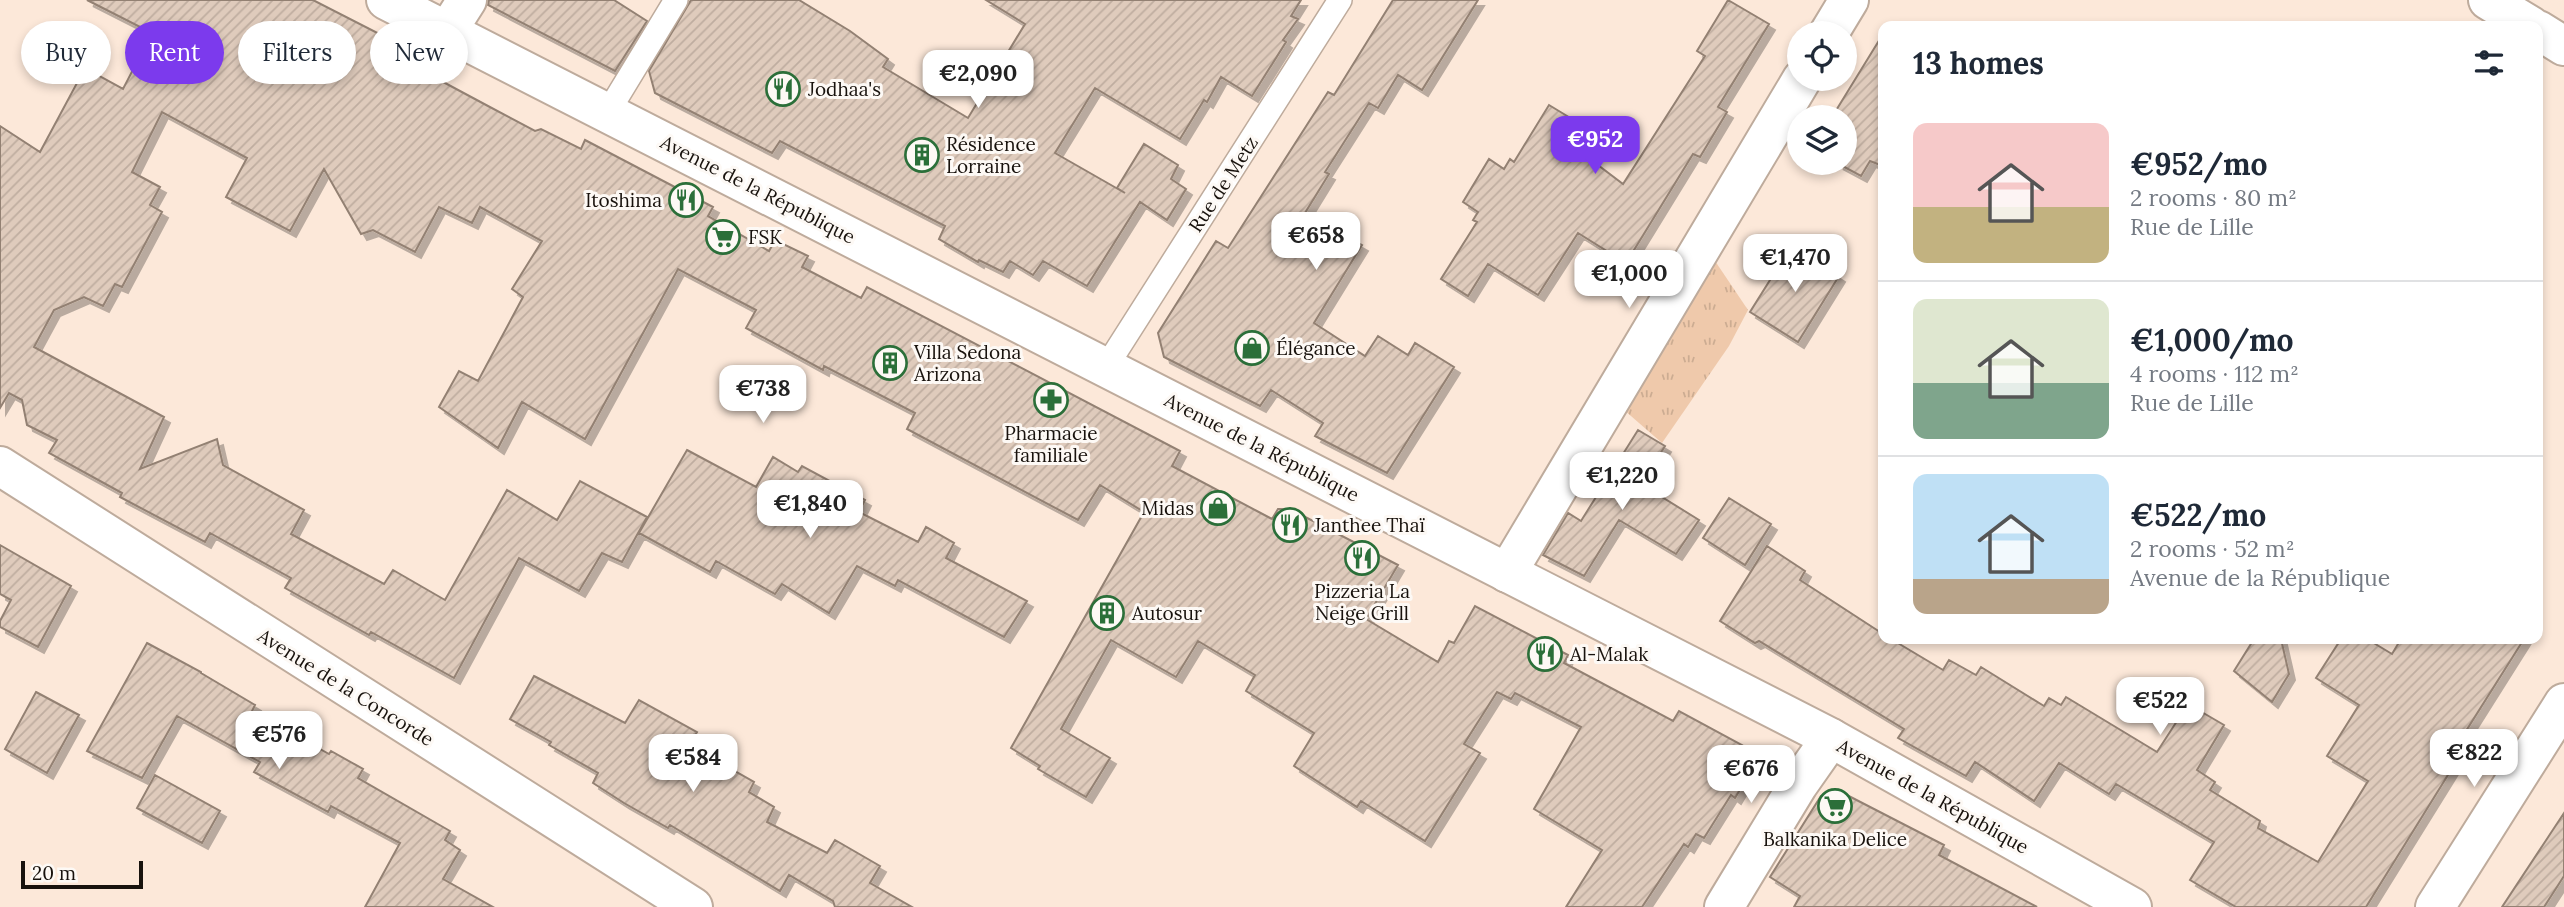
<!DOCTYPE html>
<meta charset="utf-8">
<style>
:root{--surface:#fff;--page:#f6f6f7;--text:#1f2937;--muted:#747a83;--line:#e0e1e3;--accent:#7c3aed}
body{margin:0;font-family:Lora,serif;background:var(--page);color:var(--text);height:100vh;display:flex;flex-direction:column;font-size:26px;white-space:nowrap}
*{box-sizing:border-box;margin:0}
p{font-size:23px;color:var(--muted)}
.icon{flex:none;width:38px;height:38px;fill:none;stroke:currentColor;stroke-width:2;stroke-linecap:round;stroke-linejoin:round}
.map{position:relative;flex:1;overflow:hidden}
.panel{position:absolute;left:1878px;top:21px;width:665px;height:623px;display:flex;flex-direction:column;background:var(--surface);border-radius:14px;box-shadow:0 4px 10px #0003}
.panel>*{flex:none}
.hud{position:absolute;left:21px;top:21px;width:665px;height:63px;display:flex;gap:14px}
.fabs{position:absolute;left:1787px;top:21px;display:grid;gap:14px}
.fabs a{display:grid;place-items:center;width:70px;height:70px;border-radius:50%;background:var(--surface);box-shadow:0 4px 10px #0003;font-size:35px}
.scale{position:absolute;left:21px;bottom:18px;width:122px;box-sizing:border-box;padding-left:7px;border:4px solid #18120d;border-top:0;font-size:19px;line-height:24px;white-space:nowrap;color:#18120d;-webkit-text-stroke:5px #fdf9f5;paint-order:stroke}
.price{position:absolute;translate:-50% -60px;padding:0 16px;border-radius:14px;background:#fff;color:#222;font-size:23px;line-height:46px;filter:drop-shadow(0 2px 4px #0008)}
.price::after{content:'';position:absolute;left:50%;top:42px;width:21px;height:16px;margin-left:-10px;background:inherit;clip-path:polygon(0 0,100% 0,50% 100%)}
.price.active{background:var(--accent);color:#fff}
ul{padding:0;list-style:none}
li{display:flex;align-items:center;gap:21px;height:175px;padding:0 35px}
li+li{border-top:2px solid var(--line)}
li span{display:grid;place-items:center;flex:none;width:196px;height:140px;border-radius:14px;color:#555}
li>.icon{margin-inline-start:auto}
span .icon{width:84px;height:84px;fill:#fffc;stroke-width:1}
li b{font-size:30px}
h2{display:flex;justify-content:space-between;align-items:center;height:84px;padding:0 35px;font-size:30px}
.tag{padding:0 24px;border-radius:32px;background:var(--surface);box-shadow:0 4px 10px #0003;font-size:24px;line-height:63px}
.tag.active{background:var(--accent);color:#fff}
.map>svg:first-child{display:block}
.grass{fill:url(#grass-tufts)}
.building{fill:url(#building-hatch);stroke:#938173;stroke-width:2;filter:url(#shadow)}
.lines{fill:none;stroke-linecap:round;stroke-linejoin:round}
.lane-casing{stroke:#beab9c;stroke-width:26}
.street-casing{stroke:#beab9c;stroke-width:42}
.primary-casing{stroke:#beab9c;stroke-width:42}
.lane{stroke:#fff;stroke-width:23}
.street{stroke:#fff;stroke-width:38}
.primary{stroke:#fff;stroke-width:38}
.labels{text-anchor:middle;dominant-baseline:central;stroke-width:6;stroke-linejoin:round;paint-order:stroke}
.poi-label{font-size:19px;fill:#18120d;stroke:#fdf9f5;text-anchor:start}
.street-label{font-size:19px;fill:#18120d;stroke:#fdf9f5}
</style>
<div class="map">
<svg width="2564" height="907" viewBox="0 0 2564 907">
<defs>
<pattern id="grass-tufts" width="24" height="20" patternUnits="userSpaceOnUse" patternTransform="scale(1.75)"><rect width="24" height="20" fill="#efc9ab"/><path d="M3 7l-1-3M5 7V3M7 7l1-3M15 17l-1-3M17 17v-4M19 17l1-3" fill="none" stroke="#ccac92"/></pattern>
<pattern id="building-hatch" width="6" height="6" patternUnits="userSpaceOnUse" patternTransform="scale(1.75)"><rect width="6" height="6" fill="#dfcbbc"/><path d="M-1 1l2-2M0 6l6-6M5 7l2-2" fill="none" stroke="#bfada0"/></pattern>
<filter id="shadow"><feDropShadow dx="6" dy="6" stdDeviation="0" flood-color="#0004"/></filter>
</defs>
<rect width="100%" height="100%" fill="#fce8d9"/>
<path class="grass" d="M1711,255L1748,310L1729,346L1662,443L1616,403Z"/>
<path class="building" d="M87,0H313L395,42L389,53L488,106L535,131L541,129L581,149L585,140L713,207L708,216L769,251L775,240L808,256L802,267L861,298L867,287L1180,451L1172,466L1272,519L1278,509H1290L1398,565L1366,619L1438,662L1449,641L1454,643L1475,606L1568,655L1564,663L1673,721L1679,711L1742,745L1736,754L1750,773L1735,798L1731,795L1704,838L1696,834L1688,847L1684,844L1642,907H1566L1602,850L1534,809L1581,727L1515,693L1511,699L1497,692L1464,744L1480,753L1425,841L1361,801L1357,807L1294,766L1314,733L1246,691L1255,675L1198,641L1176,677L1111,640L1061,729L1110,758L1086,797L1038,769L1040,766L1011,748L1144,512L1100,485L1078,520L907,429L915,413L824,366L823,370L746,328L756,310L678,269L585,439L522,402L498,448L439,407L459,371L478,381L523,297L512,289L542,241L480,207L472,223L439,207L415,252L373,230L361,234L324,169L290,231L226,197L247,158L162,112L132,172L160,187L150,205L162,212L122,287L115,284L103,306L84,297L54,310L34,347L164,417L140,469L217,439L223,465L304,510L291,534L384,584L393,570L445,600L507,490L557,520L580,481L647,517L622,562L602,553L579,591L519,558L454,678L371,632L369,635L285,588L291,578L210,533L205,542L120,497L122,493L49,453L57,440L27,425L22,400L9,393L0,408V126L40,152L85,68L123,89L152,33Z
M489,0H614L647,21L615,71L488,5Z
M691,0H799L850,31L888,59L883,67L968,118L1025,24L986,0H1301L1291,16L1298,19L1283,40L1286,42L1252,96L1221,77L1207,102L1204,100L1180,139L1095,88L1055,153L1125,193L1117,188L1144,144L1178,165L1171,179L1186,189L1167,220L1140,202L1087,286L1043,261L1033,275L1010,261L1003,272L979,260L978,262L939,239L945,226L780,141L772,153L655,93L649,71Z
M1393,0H1478L1422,90L1398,75L1378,108L1369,103L1325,172L1329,174L1305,213L1362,245L1314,323L1365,356L1378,336L1408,355L1415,343L1454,367L1387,473L1315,436L1323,423L1271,390L1260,406L1164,357L1158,333L1216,241L1228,248L1328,92L1334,95Z
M1728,0L1769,24L1718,107L1727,112L1700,157L1693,154L1626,263L1578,233L1538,295L1488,264L1468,296L1441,279L1477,222L1473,220L1478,212L1463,202L1489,159L1504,169L1510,159L1514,162L1549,105L1577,122L1565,140L1623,184L1705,56L1697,51Z
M1883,34V166L1870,161L1861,176L1837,163H1844V117H1832Z
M1792,245L1839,276L1798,342L1750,312Z
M1638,430L1665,446L1641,484L1699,520L1676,554L1619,520L1584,576L1543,555L1568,513L1581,521Z
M687,450L756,487L773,457L798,472L802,466L865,500L859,512L918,542L926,527L954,543L946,558L1027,601L1004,637L898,580L895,586L857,566L829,613L782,584L775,594L716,561L710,572L639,533Z
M1729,498L1771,524L1745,565L1703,538Z
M0,545L71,586L38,647L0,627V621L11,600L0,594Z
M1767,546L1805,571L1800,580L1883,634V639H1891L1943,670L1949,660L1976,675L1981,667L2044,706L2049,698L2061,705L2066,697L2157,752L2188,704L2224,725L2197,770L2215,782L2210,790L2260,821L2258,828L2318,862L2368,781L2327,756L2359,705L2316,678L2341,639H2367L2392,654L2401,639H2524L2454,750L2461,754L2366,907H2236L2190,880L2214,842L2116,784L2109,794L2059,763L2034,801L1975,762L1966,776L1898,738L1904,729L1759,641L1755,643L1720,621Z
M2254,639H2281L2289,674L2272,702L2234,671Z
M147,643L201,672V673L255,705L252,711L329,754L331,751L363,769L358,778L450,831L445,840L460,850L443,879L493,907H365L400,843L331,806L328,812L254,772L260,762L177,716L142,778L87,751Z
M534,676L625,723L639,700L697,732L689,745L754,782L749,792L774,807L767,822L827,853L835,840L880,866L870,883L912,907H835L833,901L789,875L780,891L670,825L668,828L624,803L593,783L598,773L549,745L551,742L510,719Z
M36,692L79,715L47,773L5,749Z
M155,775L220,811L202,843L137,808Z
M1841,792L1944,845L1939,855L2037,907H1794L1800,896L1770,877L1821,796Z
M2564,813V876L2544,907H2502Z"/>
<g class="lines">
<g class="lane-casing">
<path id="lane" d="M608,112L676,0
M1106,367L1340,0"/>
</g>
<g class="street-casing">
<path id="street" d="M2488,0L2531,26
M2538,30L2564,46
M446,33L467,0
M1829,33L1849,0
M0,466L693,907
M1507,573L1802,79
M1724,907L1798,785L1831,738
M2435,907L2564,703"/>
</g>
<g class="primary-casing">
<path id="primary" d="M386,0L1831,738L2132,907"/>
</g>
<use href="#lane" class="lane"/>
<use href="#street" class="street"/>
<use href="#primary" class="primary"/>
</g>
<defs>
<g id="restaurant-ring" transform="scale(1.75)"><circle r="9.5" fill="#fdf9f5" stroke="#2b6f39" stroke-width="1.5"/><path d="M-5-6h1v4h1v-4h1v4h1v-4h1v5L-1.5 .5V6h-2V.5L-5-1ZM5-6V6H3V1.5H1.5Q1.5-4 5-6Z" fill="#2b6f39"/></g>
<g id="building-ring" transform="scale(1.75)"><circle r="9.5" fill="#fdf9f5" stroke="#2b6f39" stroke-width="1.5"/><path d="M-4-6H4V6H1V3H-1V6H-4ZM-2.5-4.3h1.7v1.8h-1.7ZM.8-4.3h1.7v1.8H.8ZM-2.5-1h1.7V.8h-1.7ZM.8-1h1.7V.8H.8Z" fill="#2b6f39"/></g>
<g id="supermarket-ring" transform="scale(1.75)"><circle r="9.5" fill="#fdf9f5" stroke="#2b6f39" stroke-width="1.5"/><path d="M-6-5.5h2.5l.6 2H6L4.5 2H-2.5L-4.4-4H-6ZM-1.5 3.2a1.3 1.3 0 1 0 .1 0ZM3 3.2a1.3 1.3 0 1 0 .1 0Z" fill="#2b6f39"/></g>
<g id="shop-ring" transform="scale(1.75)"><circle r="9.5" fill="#fdf9f5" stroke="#2b6f39" stroke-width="1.5"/><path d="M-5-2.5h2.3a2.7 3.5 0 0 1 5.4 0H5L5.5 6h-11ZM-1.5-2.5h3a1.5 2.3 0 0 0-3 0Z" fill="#2b6f39"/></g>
<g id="pharmacy-ring" transform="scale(1.75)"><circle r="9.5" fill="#fdf9f5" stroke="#2b6f39" stroke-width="1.5"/><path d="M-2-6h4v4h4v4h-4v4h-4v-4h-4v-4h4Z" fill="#2b6f39"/></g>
</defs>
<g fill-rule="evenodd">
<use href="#restaurant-ring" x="783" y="89"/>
<use href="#building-ring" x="922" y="155"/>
<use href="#restaurant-ring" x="686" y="200"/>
<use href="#supermarket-ring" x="723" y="237"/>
<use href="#shop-ring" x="1252" y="348"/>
<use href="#building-ring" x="890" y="363"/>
<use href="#pharmacy-ring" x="1051" y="400"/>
<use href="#shop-ring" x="1218" y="508"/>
<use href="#restaurant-ring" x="1290" y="525"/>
<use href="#restaurant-ring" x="1362" y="558"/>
<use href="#building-ring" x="1107" y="613"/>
<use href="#restaurant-ring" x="1545" y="654"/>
<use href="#supermarket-ring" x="1835" y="806"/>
</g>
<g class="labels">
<g class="poi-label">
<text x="808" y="89">Jodhaa's</text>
<text x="946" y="144">Résidence<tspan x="946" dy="22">Lorraine</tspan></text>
<text x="662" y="200" text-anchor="end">Itoshima</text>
<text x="748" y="237">FSK</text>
<text x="1276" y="348">Élégance</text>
<text x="914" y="352">Villa Sedona<tspan x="914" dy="22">Arizona</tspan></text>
<text x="1051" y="433" text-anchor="middle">Pharmacie<tspan x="1051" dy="22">familiale</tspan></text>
<text x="1194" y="508" text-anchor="end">Midas</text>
<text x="1314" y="525">Janthee Thaï</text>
<text x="1362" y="591" text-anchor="middle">Pizzeria La<tspan x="1362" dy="22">Neige Grill</tspan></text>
<text x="1132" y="613">Autosur</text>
<text x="1570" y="654">Al-Malak</text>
<text x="1835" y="839" text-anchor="middle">Balkanika Delice</text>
</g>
<g class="street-label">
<text transform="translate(1223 184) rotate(-57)">Rue de Metz</text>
<text transform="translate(758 189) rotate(27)">Avenue de la République</text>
<text transform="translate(1262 447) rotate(27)">Avenue de la République</text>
<text transform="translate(346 687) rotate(32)">Avenue de la Concorde</text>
<text transform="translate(1933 796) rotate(29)">Avenue de la République</text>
</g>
</g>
</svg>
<div class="fabs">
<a><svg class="icon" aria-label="locate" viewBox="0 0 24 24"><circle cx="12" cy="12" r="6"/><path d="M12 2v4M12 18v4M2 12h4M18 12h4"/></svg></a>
<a><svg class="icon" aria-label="layers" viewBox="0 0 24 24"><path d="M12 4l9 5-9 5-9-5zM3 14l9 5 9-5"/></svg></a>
</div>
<div class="scale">20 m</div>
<b class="price" style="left:978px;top:110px">€2,090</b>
<b class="price active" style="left:1595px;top:176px">€952</b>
<b class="price" style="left:1316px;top:272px">€658</b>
<b class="price" style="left:1795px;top:294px">€1,470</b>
<b class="price" style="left:1629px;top:310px">€1,000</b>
<b class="price" style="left:763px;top:425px">€738</b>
<b class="price" style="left:1622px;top:512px">€1,220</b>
<b class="price" style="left:810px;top:540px">€1,840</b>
<b class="price" style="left:2160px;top:737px">€522</b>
<b class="price" style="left:279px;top:771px">€576</b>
<b class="price" style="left:2474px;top:789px">€822</b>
<b class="price" style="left:693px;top:794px">€584</b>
<b class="price" style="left:1751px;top:805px">€676</b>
<div class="hud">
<a class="tag">Buy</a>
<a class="tag active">Rent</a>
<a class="tag">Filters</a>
<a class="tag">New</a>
</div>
<section class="panel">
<h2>13 homes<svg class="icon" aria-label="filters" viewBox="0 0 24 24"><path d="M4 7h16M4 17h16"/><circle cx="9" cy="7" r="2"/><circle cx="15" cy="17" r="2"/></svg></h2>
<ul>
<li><span style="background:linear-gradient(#f6c9c9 60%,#c2b280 0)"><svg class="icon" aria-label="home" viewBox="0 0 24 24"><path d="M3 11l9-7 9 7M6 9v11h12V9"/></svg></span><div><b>€952/mo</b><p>2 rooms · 80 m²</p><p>Rue de Lille</p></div></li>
<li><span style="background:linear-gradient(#dfe7d0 60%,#7fa58c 0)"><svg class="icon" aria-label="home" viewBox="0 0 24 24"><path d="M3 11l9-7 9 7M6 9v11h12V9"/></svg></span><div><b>€1,000/mo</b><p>4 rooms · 112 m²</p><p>Rue de Lille</p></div></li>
<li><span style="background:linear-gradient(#bfe0f5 75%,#b9a48a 0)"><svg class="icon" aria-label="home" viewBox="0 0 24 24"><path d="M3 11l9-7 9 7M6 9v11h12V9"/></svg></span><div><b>€522/mo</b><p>2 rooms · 52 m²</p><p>Avenue de la République</p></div></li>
</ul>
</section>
</div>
